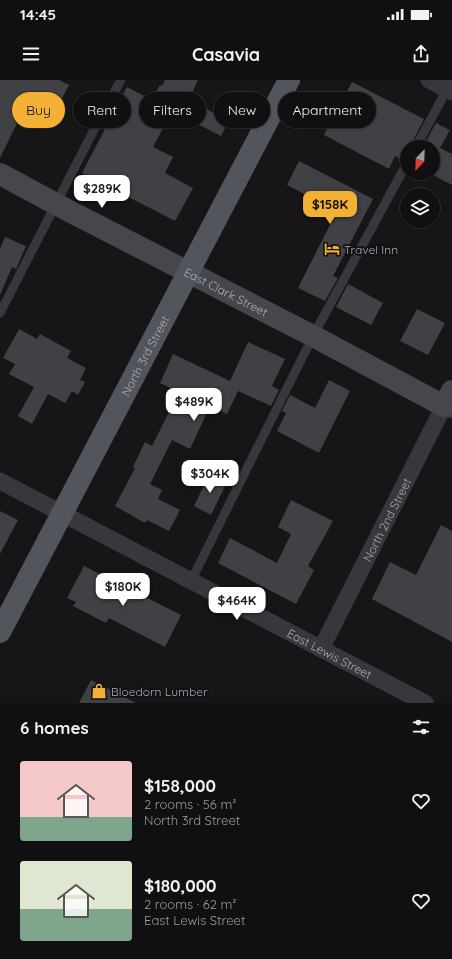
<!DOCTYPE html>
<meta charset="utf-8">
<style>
:root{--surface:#101012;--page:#19191b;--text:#f1f3f6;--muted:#9c9d9f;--line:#303032;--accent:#f2b134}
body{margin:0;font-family:Quicksand,sans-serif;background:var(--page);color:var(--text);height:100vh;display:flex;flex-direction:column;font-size:15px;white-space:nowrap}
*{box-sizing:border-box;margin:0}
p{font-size:13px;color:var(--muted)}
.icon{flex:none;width:22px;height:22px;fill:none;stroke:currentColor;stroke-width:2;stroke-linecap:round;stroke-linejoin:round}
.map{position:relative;height:623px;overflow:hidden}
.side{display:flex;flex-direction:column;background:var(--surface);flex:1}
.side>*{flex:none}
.hud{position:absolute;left:12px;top:12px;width:428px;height:36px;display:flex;gap:8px}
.needle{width:26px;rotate:203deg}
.controls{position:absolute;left:400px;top:60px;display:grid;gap:8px}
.controls a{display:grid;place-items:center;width:40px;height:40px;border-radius:50%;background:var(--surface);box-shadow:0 1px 3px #0004,0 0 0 1px var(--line);font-size:20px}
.price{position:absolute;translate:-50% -34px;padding:0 9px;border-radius:8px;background:#fff;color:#222;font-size:13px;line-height:26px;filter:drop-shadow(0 1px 2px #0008)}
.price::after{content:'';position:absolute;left:50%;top:24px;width:12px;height:9px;margin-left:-6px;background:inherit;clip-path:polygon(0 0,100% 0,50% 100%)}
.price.on{background:var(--accent);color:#111}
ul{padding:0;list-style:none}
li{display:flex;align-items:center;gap:12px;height:100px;padding:0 20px}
li span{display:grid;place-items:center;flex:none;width:112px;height:80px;border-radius:4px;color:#555}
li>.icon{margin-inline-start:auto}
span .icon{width:48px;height:48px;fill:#fffc;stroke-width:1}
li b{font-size:17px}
h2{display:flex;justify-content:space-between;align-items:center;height:48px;padding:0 20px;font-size:17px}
.tag{padding:0 14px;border-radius:18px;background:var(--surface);box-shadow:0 1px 3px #0004,0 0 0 1px var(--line);font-size:14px;line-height:36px}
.tag.on{background:var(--accent);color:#111}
.status{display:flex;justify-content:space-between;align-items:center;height:28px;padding:0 20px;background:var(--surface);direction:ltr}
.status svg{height:11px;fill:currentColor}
header{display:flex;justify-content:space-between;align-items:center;height:52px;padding:0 20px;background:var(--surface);font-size:18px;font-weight:700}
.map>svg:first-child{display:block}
.building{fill:#404145}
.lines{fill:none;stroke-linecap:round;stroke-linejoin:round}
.lane{stroke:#37383d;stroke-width:9}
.street{stroke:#37383d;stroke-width:17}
.secondary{stroke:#45474d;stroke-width:22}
.primary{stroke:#53555c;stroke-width:22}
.labels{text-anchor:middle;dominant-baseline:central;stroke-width:3.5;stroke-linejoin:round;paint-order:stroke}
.poi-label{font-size:12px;fill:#a8adb8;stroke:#111113;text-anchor:start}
.street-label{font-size:12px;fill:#a8adb8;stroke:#111113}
</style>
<div class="status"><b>14:45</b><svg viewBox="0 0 49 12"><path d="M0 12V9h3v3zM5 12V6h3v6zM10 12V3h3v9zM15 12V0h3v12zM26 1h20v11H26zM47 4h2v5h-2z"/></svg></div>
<header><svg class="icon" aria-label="menu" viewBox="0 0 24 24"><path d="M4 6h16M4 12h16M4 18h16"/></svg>Casavia<svg class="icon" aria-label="share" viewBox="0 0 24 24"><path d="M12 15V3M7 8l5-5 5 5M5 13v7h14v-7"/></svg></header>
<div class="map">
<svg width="452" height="623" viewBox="0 0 452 623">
<rect width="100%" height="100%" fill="#161618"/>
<path class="building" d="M0,0H59L69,5L60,22L51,18L40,41L22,33L0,78Z
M165,0H198L189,20L229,41L221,56L172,31L153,67L173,77L165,93L193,108L175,141L82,93L127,7L152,20L160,5L162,6Z
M352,2L424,39L410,67H407V77L402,80L395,76L389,89L324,55Z
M436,43L450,50L440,68L452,74V105L429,93H433V67H423Z
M299,81L373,119L333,196L338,198L325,221L298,208L337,131L287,105Z
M5,157L26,166L16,189L12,187L0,215V169Z
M348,204L383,223L371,245L336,227Z
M417,229L445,243L428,275L400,261Z
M19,249L37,259L40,254L71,271L67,278L86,288L80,300L85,302L78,315L72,311L65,323L48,314L32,344L18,336L34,307L9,294L15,284L3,278Z
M248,262L285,279L272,306L279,310L271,326L238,311L227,334L210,326L190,369L172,360L150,404L162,410L158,419L180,430L169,451L147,440L145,443L115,426L135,388L133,387L145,362L152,366L179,312L160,303L173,274L230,301Z
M329,300L350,311L319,373L277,351L286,333L282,331L290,315L315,328Z
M210,393L227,402L211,435L194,426Z
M291,420L333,441L308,486L314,490L296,524L218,483L230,458L277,483L291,454L278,447Z
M0,431L18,440L0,474Z
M441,445L452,451V562L372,519L390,482L416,495Z
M84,486L181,535L165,567L109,538L106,543L73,526L76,522L67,518Z
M91,600L136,623H79Z"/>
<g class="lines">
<path class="lane" d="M416,67L452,0
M0,233L99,40L121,0
M191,501L313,256L407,83"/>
<g class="street">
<path d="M429,0L452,12"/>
<path id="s1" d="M0,401L425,623"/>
<path id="s2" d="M321,569L444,326L452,330"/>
</g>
<path class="secondary" id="s3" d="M0,94L69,131L313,256L444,326L452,311"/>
<path class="primary" id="s4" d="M0,552L289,0"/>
</g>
<defs>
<g id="hotel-bare" transform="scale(1.2)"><path d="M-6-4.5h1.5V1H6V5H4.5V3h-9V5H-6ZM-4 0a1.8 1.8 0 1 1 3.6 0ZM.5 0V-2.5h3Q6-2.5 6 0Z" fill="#f2b134" stroke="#111113" stroke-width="2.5" paint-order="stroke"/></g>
<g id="shop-bare" transform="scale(1.2)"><path d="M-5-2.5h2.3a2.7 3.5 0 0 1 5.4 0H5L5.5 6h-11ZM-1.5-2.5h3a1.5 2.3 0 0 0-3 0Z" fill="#f2b134" stroke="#111113" stroke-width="2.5" paint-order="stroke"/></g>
</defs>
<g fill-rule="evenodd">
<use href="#hotel-bare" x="332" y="169"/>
<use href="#shop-bare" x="99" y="611"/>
</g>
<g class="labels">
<g class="poi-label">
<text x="344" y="169">Travel Inn</text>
<text x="111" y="611">Bloedorn Lumber</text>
</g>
<g class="street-label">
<text stroke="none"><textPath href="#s3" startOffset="255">East Clark Street</textPath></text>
<text stroke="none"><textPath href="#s4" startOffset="312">North 3rd Street</textPath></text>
<text stroke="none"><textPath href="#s2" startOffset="145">North 2nd Street</textPath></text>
<text stroke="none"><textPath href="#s1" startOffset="372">East Lewis Street</textPath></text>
</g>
</g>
</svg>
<div class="controls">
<a><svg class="needle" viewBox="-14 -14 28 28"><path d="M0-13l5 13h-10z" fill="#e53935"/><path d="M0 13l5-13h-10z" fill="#9c9d9f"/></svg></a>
<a><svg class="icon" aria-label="layers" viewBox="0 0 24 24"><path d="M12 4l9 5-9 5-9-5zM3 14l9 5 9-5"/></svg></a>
</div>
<b class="price" style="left:102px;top:129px">$289K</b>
<b class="price on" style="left:330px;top:145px">$158K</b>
<b class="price" style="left:194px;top:342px">$489K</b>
<b class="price" style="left:210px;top:414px">$304K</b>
<b class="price" style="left:123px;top:527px">$180K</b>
<b class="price" style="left:237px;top:541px">$464K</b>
<div class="hud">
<a class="tag on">Buy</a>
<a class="tag">Rent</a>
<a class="tag">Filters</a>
<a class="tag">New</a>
<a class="tag">Apartment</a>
</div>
</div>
<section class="side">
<h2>6 homes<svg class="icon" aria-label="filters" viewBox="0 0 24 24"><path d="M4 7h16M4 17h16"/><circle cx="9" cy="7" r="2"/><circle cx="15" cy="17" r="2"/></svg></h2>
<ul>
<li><span style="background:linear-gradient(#f6c9c9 70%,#7fa58c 0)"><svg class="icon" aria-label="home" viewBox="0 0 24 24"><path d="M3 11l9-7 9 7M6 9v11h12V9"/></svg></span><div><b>$158,000</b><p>2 rooms · 56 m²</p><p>North 3rd Street</p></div><svg class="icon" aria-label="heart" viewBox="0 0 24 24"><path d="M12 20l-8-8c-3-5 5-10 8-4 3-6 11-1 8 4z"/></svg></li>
<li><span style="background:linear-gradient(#dfe7d0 60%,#7fa58c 0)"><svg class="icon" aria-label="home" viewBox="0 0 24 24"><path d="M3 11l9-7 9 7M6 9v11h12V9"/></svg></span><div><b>$180,000</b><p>2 rooms · 62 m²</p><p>East Lewis Street</p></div><svg class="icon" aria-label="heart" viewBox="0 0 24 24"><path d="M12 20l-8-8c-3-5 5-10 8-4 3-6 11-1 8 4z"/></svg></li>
</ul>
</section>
